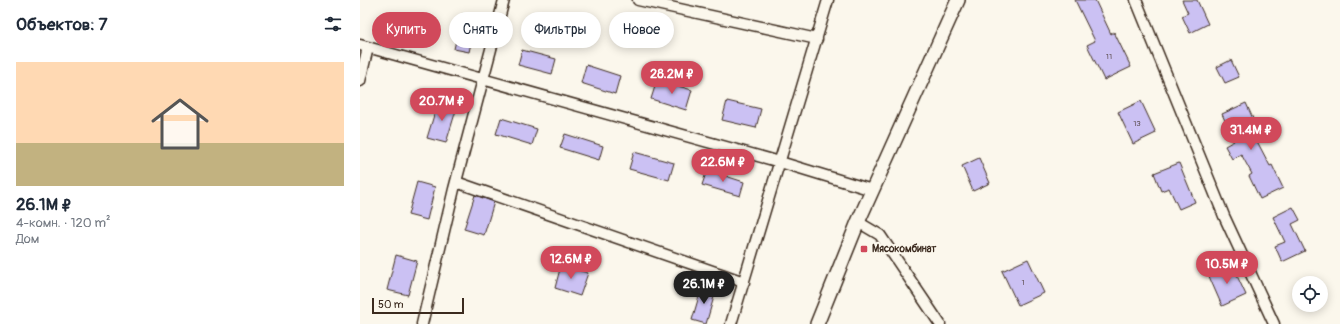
<!DOCTYPE html>
<html lang="ru">
<meta charset="utf-8">
<style>
:root{--surface:#fff;--page:#f2f2f3;--text:#1f2937;--muted:#747a83;--line:#e0e1e3;--accent:#d1495b}
body{margin:0;font-family:Pangolin,sans-serif;background:var(--page);color:var(--text);height:100vh;display:flex;flex-direction:column;font-size:15px;white-space:nowrap}
*{box-sizing:border-box;margin:0}
p{font-size:13px;color:var(--muted)}
.icon{flex:none;width:22px;height:22px;fill:none;stroke:currentColor;stroke-width:2;stroke-linecap:round;stroke-linejoin:round}
.map{position:relative;flex:1;overflow:hidden}
.panel{display:flex;flex-direction:column;background:var(--surface);width:360px}
.panel>*{flex:none}
.banner{position:absolute;left:12px;top:12px;width:380px;height:36px;display:flex;gap:8px}
.tools{position:absolute;left:932px;top:276px;display:grid;gap:8px}
.tools a{display:grid;place-items:center;width:36px;height:36px;border-radius:50%;background:var(--surface);box-shadow:0 2px 10px #0003;font-size:20px}
.scale{position:absolute;left:12px;bottom:10px;width:92px;box-sizing:border-box;padding-left:4px;border:2px solid #3b2a1e;border-top:0;font-size:11px;line-height:14px;white-space:nowrap;color:#3b2a1e;-webkit-text-stroke:3px #fbf7ec;paint-order:stroke}
.price{position:absolute;translate:-50% -34px;padding:0 9px;border-radius:14px;background:var(--accent);color:#fff;font-size:13px;line-height:26px;filter:drop-shadow(0 1px 2px #0008)}
.price::after{content:'';position:absolute;left:50%;top:24px;width:12px;height:9px;margin-left:-6px;background:inherit;clip-path:polygon(0 0,100% 0,50% 100%)}
.price.active{background:#222;color:#fff}
ul{padding:0;list-style:none}
li{display:grid;align-content:center;gap:8px;height:212px;padding:0 16px}
li+li{border-top:1px solid var(--line)}
li span{display:grid;place-items:center;height:124px;border-radius:0px;color:#555}
li>.icon{margin-inline-start:auto}
span .icon{width:72px;height:72px;fill:#fffc;stroke-width:1}
li b{font-size:17px}
h2{display:flex;justify-content:space-between;align-items:center;height:48px;padding:0 16px;font-size:17px}
.pill{padding:0 14px;border-radius:18px;background:var(--surface);box-shadow:0 2px 10px #0003;font-size:14px;line-height:36px}
.pill.active{background:var(--accent);color:#fff}
main{display:flex;flex:1;min-height:0}
.map>svg:first-child{display:block}
.building{fill:#cbc1f3;stroke:#3b2a1e}
.lines{fill:none;stroke-linecap:round;stroke-linejoin:round}
.minor-casing{stroke:#3b2a1e;stroke-width:13}
.tertiary-casing{stroke:#3b2a1e;stroke-width:16}
.minor{stroke:#fbf7ec;stroke-width:10}
.tertiary{stroke:#fbf7ec;stroke-width:13}
.poi-dot{fill:#d1495b;stroke:#fbf7ec;stroke-width:1.5}
.labels{text-anchor:middle;dominant-baseline:central;stroke-width:4;stroke-linejoin:round;paint-order:stroke}
.number-label{font-size:8px;fill:#5f5053}
.poi-label{font-size:10px;font-weight:bold;fill:#3b2a1e;stroke:#fbf7ec;text-anchor:start}
</style>
<main>
<section class="panel">
<h2>Объектов: 7<svg class="icon" aria-label="filters" viewBox="0 0 24 24"><path d="M4 7h16M4 17h16"/><circle cx="9" cy="7" r="2"/><circle cx="15" cy="17" r="2"/></svg></h2>
<ul>
<li><span style="background:linear-gradient(#ffd9b3 65%,#c2b280 0)"><svg class="icon" aria-label="home" viewBox="0 0 24 24"><path d="M3 11l9-7 9 7M6 9v11h12V9"/></svg></span><div><b>26.1M ₽</b><p>4-комн. · 120 m²</p><p>Дом</p></div></li>
</ul>
</section>
<div class="map">
<svg width="980" height="324" viewBox="0 0 980 324">
<rect width="100%" height="100%" fill="#fbf7ec"/>
<filter id="ink" filterUnits="userSpaceOnUse"><feTurbulence type="fractalNoise" baseFrequency=".025" numOctaves="2"/><feDisplacementMap in="SourceGraphic" scale="8" xChannelSelector="R" yChannelSelector="G"/><feConvolveMatrix kernelMatrix="1 2 1 2 8 2 1 2 1" color-interpolation-filters="sRGB"/></filter>
<g filter="url(#ink)">
<path class="building" d="M715,0H735L751,34L754,32L771,67L744,80L727,45L735,41Z
M822,0H837L848,24L830,33L822,16L828,13Z
M102,14L117,17L109,52L94,49Z
M162,50L196,59L192,74L158,65Z
M871,60L879,77L865,83L857,67Z
M226,65L260,76L255,94L221,83Z
M297,80L332,90L326,110L291,99Z
M367,101L401,109L396,128L362,120Z
M781,101L796,133L773,144L758,112Z
M78,102L97,107L86,143L67,138Z
M886,103L894,121L888,124L910,166L912,165L923,188L900,199L889,176L892,174L881,154L872,159L865,146L874,141L862,114Z
M141,118L177,129L172,145L136,134Z
M205,134L243,146L239,160L200,148Z
M274,152L314,163L309,180L269,169Z
M619,158L630,183L613,191L602,166Z
M819,163L835,202L819,209L809,188L801,191L794,173Z
M347,170L384,182L380,196L342,185Z
M57,182L75,187L67,220L48,215Z
M115,195L134,202L124,235L104,229Z
M933,207L940,220L932,224L945,251L922,262L915,246L925,242L913,217Z
M36,255L57,261L48,295L27,290Z
M668,259L684,293L658,305L642,271Z
M871,263L886,295L862,306L848,274Z
M201,265L228,273L220,296L195,288Z
M342,286L356,290L346,324L332,320Z"/>
<g class="lines">
<g class="minor-casing">
<path id="minor" d="M278,0L457,39
M776,0L864,216L914,324
M0,45L420,162L512,190
M0,81L8,47
M96,182L384,282
M498,222L520,235L580,324
M62,324L94,189L144,0
M371,324L468,0"/>
</g>
<g class="tertiary-casing">
<path id="tertiary" d="M457,324L498,222L598,0"/>
</g>
<use href="#minor" class="minor"/>
<use href="#tertiary" class="tertiary"/>
</g>
</g>
<rect class="poi-dot" x="500" y="245" width="8" height="8" rx="2"/>
<g class="labels">
<g class="number-label">
<text x="749" y="56">11</text>
<text x="777" y="123">13</text>
<text x="663" y="282">1</text>
</g>
<g class="poi-label">
<text x="512" y="249">Мясокомбинат</text>
</g>
</g>
</svg>
<div class="tools">
<a><svg class="icon" aria-label="locate" viewBox="0 0 24 24"><circle cx="12" cy="12" r="6"/><path d="M12 2v4M12 18v4M2 12h4M18 12h4"/></svg></a>
</div>
<div class="scale">50 m</div>
<b class="price" style="left:312px;top:95px">28.2M ₽</b>
<b class="price" style="left:82px;top:122px">20.7M ₽</b>
<b class="price" style="left:891px;top:151px">31.4M ₽</b>
<b class="price" style="left:363px;top:183px">22.6M ₽</b>
<b class="price" style="left:211px;top:280px">12.6M ₽</b>
<b class="price" style="left:867px;top:285px">10.5M ₽</b>
<b class="price active" style="left:344px;top:305px">26.1M ₽</b>
<div class="banner">
<a class="pill active">Купить</a>
<a class="pill">Снять</a>
<a class="pill">Фильтры</a>
<a class="pill">Новое</a>
</div>
</div>
</main>
